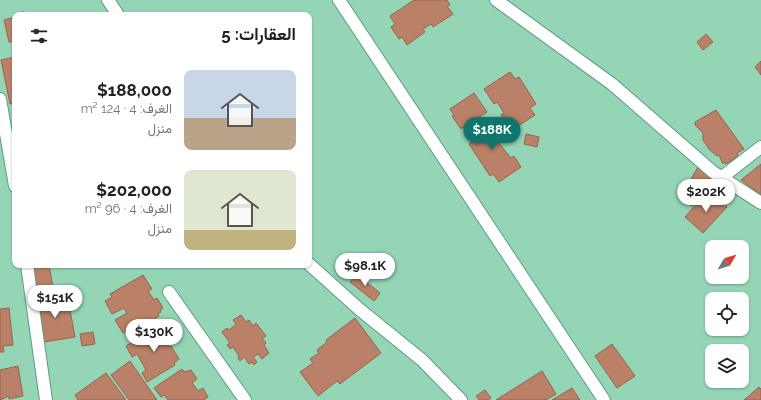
<!DOCTYPE html>
<html lang="ar">
<meta charset="utf-8">
<style>
:root{--surface:#fff;--page:#f6f6f6;--text:#222;--muted:#767676;--accent:#0f766e}
body{margin:0;font-family:Raleway,Vazirmatn,sans-serif;background:var(--page);color:var(--text);direction:rtl;height:100vh;display:flex;flex-direction:column;font-size:15px;white-space:nowrap}
*{box-sizing:border-box;margin:0}
p{font-size:13px;color:var(--muted)}
.icon{flex:none;width:22px;height:22px;fill:none;stroke:currentColor;stroke-width:2;stroke-linecap:round;stroke-linejoin:round}
.map{position:relative;flex:1;overflow:hidden;direction:ltr}
.details{position:absolute;left:12px;top:12px;width:300px;height:256px;display:flex;flex-direction:column;background:var(--surface);border-radius:8px;box-shadow:0 1px 3px #0004;direction:rtl}
.details>*{flex:none}
.needle{width:26px;rotate:52deg}
.fabs{position:absolute;left:705px;top:240px;display:grid;gap:8px}
.fabs a{display:grid;place-items:center;width:44px;height:44px;border-radius:8px;background:var(--surface);box-shadow:0 1px 3px #0004;font-size:20px}
.price{position:absolute;translate:-50% -34px;padding:0 9px;border-radius:14px;background:#fff;color:#222;font-size:13px;line-height:26px;filter:drop-shadow(0 1px 2px #0008)}
.price::after{content:'';position:absolute;left:50%;top:24px;width:12px;height:9px;margin-left:-6px;background:inherit;clip-path:polygon(0 0,100% 0,50% 100%)}
.price.on{background:var(--accent);color:#fff}
ul{padding:0;list-style:none}
li{display:flex;align-items:center;gap:12px;height:100px;padding:0 16px}
li span{display:grid;place-items:center;flex:none;width:112px;height:80px;border-radius:8px;color:#555}
li>.icon{margin-inline-start:auto}
span .icon{width:48px;height:48px;fill:#fffc;stroke-width:1}
li b{font-size:17px}
h2{display:flex;justify-content:space-between;align-items:center;height:48px;padding:0 16px;font-size:17px}
.map>svg:first-child{display:block}
.building{fill:#ba8068;stroke:#99624b}
.lines{fill:none;stroke-linecap:round;stroke-linejoin:round}
.street-casing{stroke:#5d9d7f;stroke-width:14}
.street{stroke:#fff;stroke-width:12}
</style>
<div class="map">
<svg width="761" height="400" viewBox="0 0 761 400">
<rect width="100%" height="100%" fill="#94d5b6"/>
<path class="building" d="M414,0H447L450,5L447,6L453,14L433,27L431,24L423,29L425,32L407,45L402,37L399,39L391,27L395,24L390,16Z
M21,12H24L27,15H19Z
M15,17V44L12,42H9L4,20Z
M706,34L713,42L703,50L697,42Z
M15,57V103L10,104L1,60Z
M761,61V75L755,67Z
M510,72L515,79L519,77L536,104L530,108L535,115L512,130L501,115L504,113L497,102L494,104L484,89Z
M474,93L487,112L472,122L476,127L466,133L463,127L461,129L452,116L454,115L450,109Z
M716,110L744,149L737,153L738,156L726,164L725,162L723,164L719,155L717,156L709,149L703,140V133L695,125V122Z
M487,120L489,123L493,120L498,129L493,132L499,141L498,142L511,158L514,156L521,167L499,182L493,174L490,176L469,144L472,142L466,134Z
M526,134L539,137L537,147L524,144Z
M761,164V195L741,180Z
M698,167L711,175L692,206L680,198Z
M717,198L727,207L703,233L685,217L701,199H708L712,203Z
M31,265H49L54,293L37,296Z
M357,274L380,293L374,301L350,282Z
M143,275L152,289L148,291L154,300L157,298L163,308L160,310L161,312L158,314L159,316L131,332L129,330L123,333L115,320L127,313L124,308L112,314L105,301L112,297L110,294Z
M63,295L66,310H70L75,337L44,342L36,300Z
M9,308L13,345L3,346L4,352H0V309Z
M241,315L246,322L249,320L253,326L256,323L266,336L262,338L266,343L264,345L269,353L262,359L258,354L253,357L257,362L254,365L252,362L249,364L244,357L240,361L238,358L239,356L233,347L230,349L227,345L230,343L222,332L227,328L229,330L236,324L233,320Z
M355,318L381,353L340,384L337,381L318,396L300,372L313,363L310,359L319,353L317,350L327,342L326,340Z
M160,326L168,338L165,340L169,347L171,346L179,359L174,363L175,365L147,382L142,373L146,370L137,354L132,357L126,346Z
M93,332L95,344L82,346L80,334Z
M612,344L635,376L617,388L595,356Z
M130,361L157,400H129L111,375Z
M18,366L23,396L9,399V396L0,400V370Z
M182,369L184,372L191,370L197,379L192,383L198,391L203,388L208,397L204,400H168L164,395L161,397L154,388Z
M542,371L556,394L546,400H496Z
M106,373L126,400H78L75,395Z
M759,387L761,389V400H744Z
M572,388L580,400H552Z
M485,390L491,398L488,400H479L476,396Z"/>
<g class="lines">
<g class="street-casing">
<path id="street" d="M108,0L118,15
M339,0L604,400
M496,0L612,84L713,172L761,203
M0,99L15,186
M721,178L761,147
M309,264L359,309L422,360L461,400
M27,265L46,400
M169,292L245,400"/>
</g>
<use href="#street" class="street"/>
</g>
</svg>
<div class="fabs">
<a><svg class="needle" viewBox="-14 -14 28 28"><path d="M0-13l5 13h-10z" fill="#e53935"/><path d="M0 13l5-13h-10z" fill="#767676"/></svg></a>
<a><svg class="icon" aria-label="locate" viewBox="0 0 24 24"><circle cx="12" cy="12" r="6"/><path d="M12 2v4M12 18v4M2 12h4M18 12h4"/></svg></a>
<a><svg class="icon" aria-label="layers" viewBox="0 0 24 24"><path d="M12 4l9 5-9 5-9-5zM3 14l9 5 9-5"/></svg></a>
</div>
<b class="price on" style="left:492px;top:151px">$188K</b>
<b class="price" style="left:706px;top:213px">$202K</b>
<b class="price" style="left:365px;top:287px">$98.1K</b>
<b class="price" style="left:55px;top:319px">$151K</b>
<b class="price" style="left:154px;top:353px">$130K</b>
<section class="details">
<h2>العقارات: 5<svg class="icon" aria-label="filters" viewBox="0 0 24 24"><path d="M4 7h16M4 17h16"/><circle cx="9" cy="7" r="2"/><circle cx="15" cy="17" r="2"/></svg></h2>
<ul>
<li><span style="background:linear-gradient(#c9d6e8 60%,#b9a48a 0)"><svg class="icon" aria-label="home" viewBox="0 0 24 24"><path d="M3 11l9-7 9 7M6 9v11h12V9"/></svg></span><div><b>$188,000</b><p>الغرف: 4 · 124 m²</p><p>منزل</p></div></li>
<li><span style="background:linear-gradient(#dfe7d0 75%,#c2b280 0)"><svg class="icon" aria-label="home" viewBox="0 0 24 24"><path d="M3 11l9-7 9 7M6 9v11h12V9"/></svg></span><div><b>$202,000</b><p>الغرف: 4 · 96 m²</p><p>منزل</p></div></li>
</ul>
</section>
</div>
